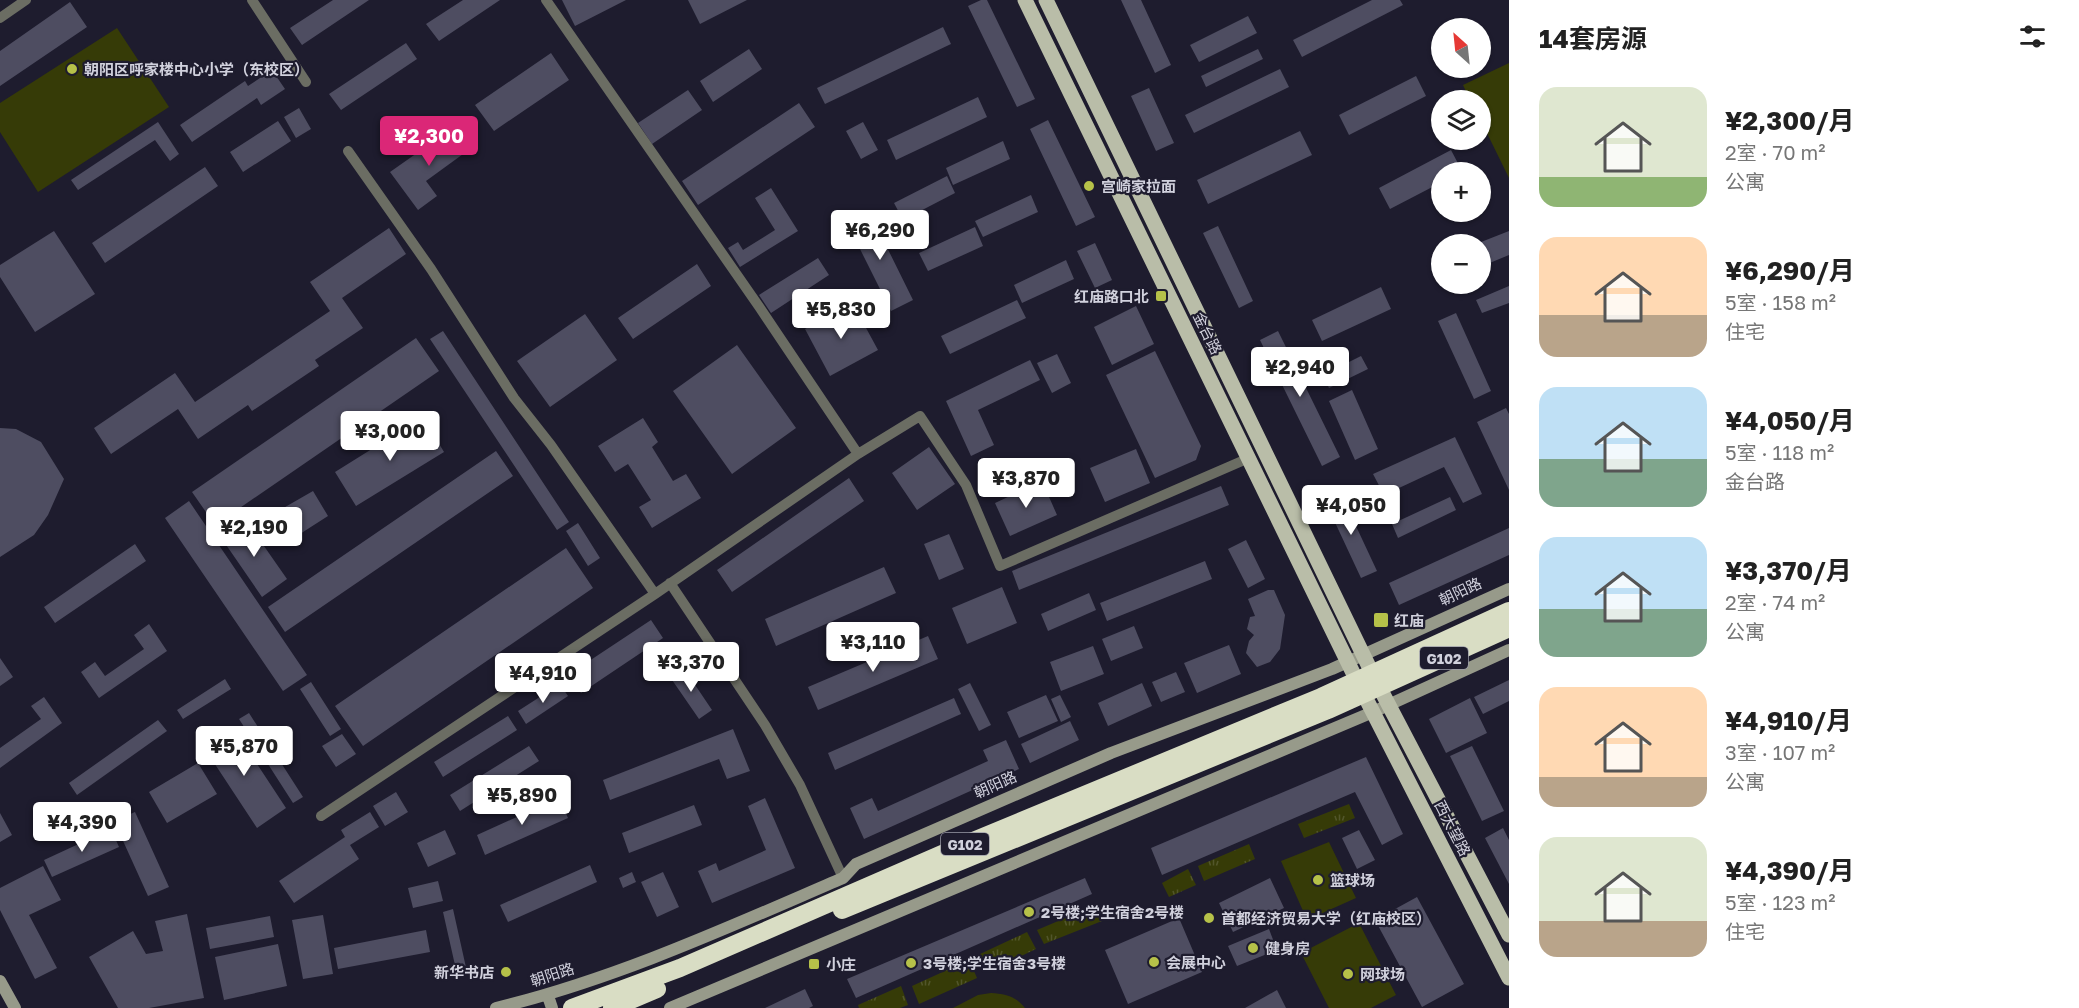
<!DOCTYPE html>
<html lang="zh">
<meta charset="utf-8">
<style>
:root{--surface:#fff;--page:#f2f2f2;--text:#222;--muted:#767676;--accent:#db2777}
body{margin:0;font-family:"Golos Text","Noto Sans SC",sans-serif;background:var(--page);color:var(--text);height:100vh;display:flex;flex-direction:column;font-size:22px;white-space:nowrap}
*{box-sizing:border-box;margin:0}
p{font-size:20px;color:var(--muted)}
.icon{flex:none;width:33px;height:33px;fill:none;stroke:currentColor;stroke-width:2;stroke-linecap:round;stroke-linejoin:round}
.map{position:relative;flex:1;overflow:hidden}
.details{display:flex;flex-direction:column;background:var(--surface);width:570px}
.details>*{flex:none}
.needle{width:39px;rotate:333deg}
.tools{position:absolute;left:1431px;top:18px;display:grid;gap:12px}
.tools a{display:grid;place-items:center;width:60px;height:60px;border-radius:50%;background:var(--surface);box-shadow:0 2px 4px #0004;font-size:30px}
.price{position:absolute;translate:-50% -51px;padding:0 14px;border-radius:6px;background:#fff;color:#222;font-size:20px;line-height:39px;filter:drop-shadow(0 2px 3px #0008)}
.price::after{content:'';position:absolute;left:50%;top:36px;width:18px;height:14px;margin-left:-9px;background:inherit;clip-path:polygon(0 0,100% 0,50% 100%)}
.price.selected{background:var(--accent);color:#fff}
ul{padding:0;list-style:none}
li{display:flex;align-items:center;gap:18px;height:150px;padding:0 30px}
li span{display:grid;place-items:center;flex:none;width:168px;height:120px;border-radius:18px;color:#555}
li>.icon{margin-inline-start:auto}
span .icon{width:72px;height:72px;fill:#fffc;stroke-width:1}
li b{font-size:26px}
h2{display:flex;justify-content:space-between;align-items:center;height:72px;padding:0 30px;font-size:26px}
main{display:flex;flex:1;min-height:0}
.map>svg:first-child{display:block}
.grass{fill:url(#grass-tufts)}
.pitch{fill:#363b07}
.building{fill:#4e4d61}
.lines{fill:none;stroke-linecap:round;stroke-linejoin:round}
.street{stroke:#6b6d63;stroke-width:10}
.secondary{stroke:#979a8a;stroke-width:12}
.primary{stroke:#b9bda8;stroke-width:15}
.highway{stroke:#d9ddc4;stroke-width:18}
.poi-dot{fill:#b6c149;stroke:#1e1c2e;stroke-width:2}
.labels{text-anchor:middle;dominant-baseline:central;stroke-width:4.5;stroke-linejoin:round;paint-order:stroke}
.shield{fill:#1e1c2e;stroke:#9b9ba8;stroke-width:1.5}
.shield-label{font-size:14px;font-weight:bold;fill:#d1d1dd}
.poi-label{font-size:15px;font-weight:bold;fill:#d1d1dd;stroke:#1e1c2e;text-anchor:start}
.street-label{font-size:15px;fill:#d1d1dd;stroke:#1e1c2e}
</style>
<main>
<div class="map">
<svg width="1509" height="1008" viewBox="0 0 1509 1008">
<defs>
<pattern id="grass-tufts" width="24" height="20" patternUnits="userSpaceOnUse" patternTransform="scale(1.5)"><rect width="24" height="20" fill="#363b07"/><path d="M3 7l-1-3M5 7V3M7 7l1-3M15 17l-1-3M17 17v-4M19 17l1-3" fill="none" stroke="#52562b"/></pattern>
</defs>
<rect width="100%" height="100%" fill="#1e1c2e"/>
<path class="grass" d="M1349,804L1355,818L1304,838L1298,824Z
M1249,844L1255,859L1204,881L1198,866Z
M1188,869L1196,885L1169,897L1162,883Z
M1096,905L1102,921L1044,944L1037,930Z
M1027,932L1036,949L988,972L980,954Z
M969,960L977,978L919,1004L912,986Z
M901,986L908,1005L900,1008H859L858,1005Z"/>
<path class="pitch" d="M117,28L169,107L38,192L0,132V103Z
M1509,63V178L1481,121L1480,100H1470L1463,85Z
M1329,842L1356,898L1307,920L1281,861Z
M1359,923L1396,995L1371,1008H1329L1301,953Z
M991,993C1005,994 1016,996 1025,1008H953L978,995Z"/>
<path class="building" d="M333,0H369L302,45L290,28Z
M463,0H500L439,41L426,24Z
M562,0H626L575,26Z
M688,0H747L700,24Z
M981,0H987L1035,99L1017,107L968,6Z
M1121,0H1141L1171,65L1155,73Z
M1372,0H1400L1403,5L1302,57L1293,40Z
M70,2L87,27L0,86V51Z
M1248,16L1257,33L1199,62L1190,45Z
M943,27L951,44L825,104L817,88Z
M406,43L417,59L341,110L329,94Z
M749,49L762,69L713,102L700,81Z
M1258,49L1263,59L1206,87L1201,76Z
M551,53L569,80L494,131L475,105Z
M1280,69L1289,87L1194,133L1185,115Z
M272,70L285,89L261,105L257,98L192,142L180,125L245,81L248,86Z
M1416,76L1426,96L1349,135L1339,115Z
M1149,88L1174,143L1156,151L1131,96Z
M688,90L702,110L652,144L638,123Z
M978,97L987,117L896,160L887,140Z
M799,103L815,127L698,205L682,181Z
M299,108L311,129L296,138L284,117Z
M1048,120L1095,217L1076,226L1030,129Z
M278,121L291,141L243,172L230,152Z
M158,122L179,154L170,161L155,140L78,190L71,180Z
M863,122L878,150L861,159L846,131Z
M454,127L470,149L426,181L437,196L418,210L390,172Z
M1300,131L1312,155L1208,204L1197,180Z
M1003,141L1010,159L953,185L946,168Z
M1451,150L1462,171L1442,172V182L1390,209L1379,188Z
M205,167L218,186L105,263L92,243Z
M947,176L955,193L903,220L894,203Z
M771,188L798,231L740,267L728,248L738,242L743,250L775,230L755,198Z
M1031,195L1038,212L983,237L975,221Z
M869,211L913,300L891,311L847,223Z
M1218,226L1253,301L1239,308L1203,233Z
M975,227L983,246L928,271L919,253Z
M389,228L406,254L342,298L363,328L315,360L319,366L252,411L248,405L198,439L178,409L111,454L94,428L175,373L195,402L330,311L310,282Z
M54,231L95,294L35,332L0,277V265Z
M1509,231V255L1480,267V244H1476Z
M1095,243L1112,280L1095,288L1077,251Z
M818,258L829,275L771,313L759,295Z
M1066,260L1074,279L1022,303L1014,285Z
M697,264L711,286L633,339L618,318Z
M1509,286V303L1482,313L1476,300Z
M1381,287L1391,309L1322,341L1312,320Z
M1017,300L1026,318L950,354L941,336Z
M853,304L878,350L830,376L805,329Z
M1136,306L1154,344L1112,365L1094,327Z
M1456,313L1491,391L1474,399L1438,321Z
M585,314L617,360L550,407L517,361Z
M443,331L569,522L557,530L430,339Z
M1278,331L1340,457L1322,466L1260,340Z
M416,338L439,371L215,525L192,492Z
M737,345L796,428L732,474L673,391Z
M1155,351L1201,446L1196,460L1155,478L1106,375Z
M1057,354L1071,383L1052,393L1037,363Z
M1361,356L1368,369L1329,388L1323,375Z
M1030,360L1040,380L978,410L994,445L971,456L946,401Z
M1352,390L1378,449L1355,460L1329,401Z
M1506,408L1509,414V490L1477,422Z
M423,417L444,452L356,506L335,472Z
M643,418L658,442L652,447L673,481L686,474L701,498L652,528L639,507L651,500L628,464L615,472L598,446Z
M0,428L16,429L41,442L64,479L48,515L34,535L0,557Z
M1455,437L1482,494L1463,503L1444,467L1384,495L1373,474Z
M929,447L955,484L917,510L892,473Z
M1136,449L1150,483L1105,502L1090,468Z
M496,451L513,476L285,632L268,607Z
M849,478L864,501L732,592L717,570Z
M1042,481L1057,515L1010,536L995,503Z
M1221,486L1229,505L1019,590L1012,571Z
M313,491L328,516L289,541L273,514Z
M1341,494L1377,571L1361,578L1325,501Z
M1450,497L1456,510L1398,538L1392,524Z
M189,501L307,675L283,691L165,518Z
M245,519L287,579L262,597L220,536Z
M578,523L600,558L588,566L566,531Z
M1509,528V555L1399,605L1389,583Z
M949,534L964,569L939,580L924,544Z
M1246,540L1265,579L1248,588L1228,549Z
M135,544L146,561L55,623L44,607Z
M566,548L593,588L363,746L335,706Z
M1205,561L1212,579L1107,621L1100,603Z
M884,567L896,593L776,646L765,619Z
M1002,587L1017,623L967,644L952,608Z
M1268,590H1274L1285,615L1280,649L1270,662L1257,667L1246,653L1249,641L1254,635L1247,629L1250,617L1255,616L1248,599Z
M1089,593L1096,610L1048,631L1041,614Z
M651,620L663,638L581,693L568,675Z
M149,624L167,651L99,698L81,672L95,662L105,676L144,649L134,635Z
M1134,626L1143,648L1111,661L1102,639Z
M928,636L938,659L818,710L808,687Z
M1229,645L1241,674L1197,693L1184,663Z
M1093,646L1104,674L1061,691L1050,662Z
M0,658L13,677L0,686Z
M683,667L712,710L699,719L670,677Z
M1176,672L1185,692L1161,702L1152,682Z
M225,679L231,689L183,719L177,710Z
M1509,680V701L1483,714L1474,697Z
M311,682L341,729L330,736L300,689Z
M970,683L991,725L979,731L958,689Z
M1142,683L1152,706L1108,726L1098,703Z
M560,684L568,696L526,724L518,711Z
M1046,695L1058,721L1019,738L1007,712Z
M1060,695L1071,717L1061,722L1051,699Z
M44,697L62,723L0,768V748L41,719L31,706Z
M954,698L961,714L835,770L828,753Z
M1470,698L1487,733L1446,753L1429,719Z
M249,713L303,797L293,803L239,719Z
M508,716L517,730L443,777L434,762Z
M158,720L167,731L77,795L69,783Z
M1070,721L1079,740L1030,763L1021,744Z
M232,726L286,808L257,828L203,746Z
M733,729L750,771L727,779L719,759L610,800L603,780Z
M342,734L356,754L336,767L322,746Z
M1006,740L1019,769L864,839L850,808L872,798L878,811L988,761L983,750Z
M529,746L539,761L460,811L450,795Z
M1472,746L1504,811L1482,821L1450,756Z
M1366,757L1403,834L1382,845L1355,792L1162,875L1151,848Z
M198,763L217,794L167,823L149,792Z
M396,792L408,812L385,826L373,806Z
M559,798L568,818L485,855L477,835Z
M765,798L795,868L712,903L698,871L716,863L719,871L766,850L748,806Z
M694,805L702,825L629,853L622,833Z
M135,812L169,887L148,896L114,821Z
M370,812L379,827L350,845L359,859L294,903L279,881L345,837L341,830Z
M0,813L12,835L0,842Z
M1503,828L1509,840V884L1485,838Z
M111,829L119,847L52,877L44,860Z
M445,830L456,854L428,867L417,843Z
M1359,830L1375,860L1357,869L1342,838Z
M590,865L597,882L508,922L500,905Z
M43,866L61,900L29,915L57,968L35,979L0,910V888Z
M632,872L636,882L623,888L619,878Z
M663,872L679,907L657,917L641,882Z
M1085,878L1092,894L856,998L847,979Z
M1270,878L1284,908L1233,932L1219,903Z
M438,881L443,901L413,908L408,888Z
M1417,897L1464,984L1422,1007L1375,920Z
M453,909L467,972L457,974L443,912Z
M187,914L204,998L149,1008H118L89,957L133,931L146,954L163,951L155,921Z
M323,915L333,974L303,979L292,920Z
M270,916L274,937L210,949L206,928Z
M1179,918L1202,972L1128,1004L1105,950Z
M1269,929L1277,950L1237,966L1228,946Z
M426,930L430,952L338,969L334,948Z
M278,944L287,986L224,1000L215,957Z
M805,989L813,1006L809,1008H765Z
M1277,990L1286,1008H1245Z"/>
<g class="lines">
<path class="street" d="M252,0L306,82
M0,18L26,0
M348,151L431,269L514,398L551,445L655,594
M858,454L920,416L966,485L1000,566L1249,458
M670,583L765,725L800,785L843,878
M321,816L655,594L858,454L760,308L546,0"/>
<path class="secondary" d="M0,981L15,1008
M548,996L552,1008
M496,1008C616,979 729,927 843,878L856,864L1111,753L1332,669L1509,589
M670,1008L1373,712L1509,650"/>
<path class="primary" d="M1025,0L1357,681L1509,978
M1046,0L1372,673L1509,935"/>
<path class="highway" d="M842,910L1328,710L1509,628
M572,1008L680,968L949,851L1321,697L1509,611
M612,1008L657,989"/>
</g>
<g class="poi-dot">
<circle cx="72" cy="69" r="6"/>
<circle cx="1089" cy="186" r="6"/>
<rect x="1155" y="290" width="12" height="12" rx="3"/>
<rect x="1373" y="612" width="16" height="16" rx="3"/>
<circle cx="1318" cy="880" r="6"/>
<circle cx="1029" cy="912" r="6"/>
<circle cx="1209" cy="918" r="6"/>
<circle cx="1253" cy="948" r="6"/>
<circle cx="1154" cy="962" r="6"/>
<circle cx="911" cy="963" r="6"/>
<rect x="808" y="958" width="12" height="12" rx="3"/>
<circle cx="506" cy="972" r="6"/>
<circle cx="1348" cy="974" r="6"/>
</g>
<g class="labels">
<g class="shield">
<rect x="1420" y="647" width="48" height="22" rx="4.5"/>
<rect x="941" y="833" width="48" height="22" rx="4.5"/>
</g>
<g class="shield-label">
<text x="1444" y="658">G102</text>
<text x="965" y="844">G102</text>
</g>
<g class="poi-label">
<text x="84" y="69">朝阳区呼家楼中心小学（东校区）</text>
<text x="1101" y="186">宫崎家拉面</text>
<text x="1149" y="296" text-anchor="end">红庙路口北</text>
<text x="1394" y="620">红庙</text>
<text x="1330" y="880">篮球场</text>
<text x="1041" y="912">2号楼;学生宿舍2号楼</text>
<text x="1221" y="918">首都经济贸易大学（红庙校区）</text>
<text x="1265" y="948">健身房</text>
<text x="1166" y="962">会展中心</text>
<text x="923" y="963">3号楼;学生宿舍3号楼</text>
<text x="826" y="964">小庄</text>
<text x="494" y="972" text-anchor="end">新华书店</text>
<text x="1360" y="974">网球场</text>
</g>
<g class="street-label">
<text transform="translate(1208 333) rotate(64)">金台路</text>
<text transform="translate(1460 591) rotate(-25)">朝阳路</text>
<text transform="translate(995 784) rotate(-24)">朝阳路</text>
<text transform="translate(1453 828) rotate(63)">西大望路</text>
<text transform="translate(552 974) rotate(-18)">朝阳路</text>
</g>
</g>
</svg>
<div class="tools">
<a><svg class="needle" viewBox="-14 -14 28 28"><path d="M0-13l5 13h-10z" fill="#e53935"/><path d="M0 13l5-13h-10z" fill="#767676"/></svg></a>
<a><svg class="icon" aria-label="layers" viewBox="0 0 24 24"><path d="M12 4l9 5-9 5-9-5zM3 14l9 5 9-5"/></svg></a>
<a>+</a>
<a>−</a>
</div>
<b class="price selected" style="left:429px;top:167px">¥2,300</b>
<b class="price" style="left:880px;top:261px">¥6,290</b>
<b class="price" style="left:841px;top:340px">¥5,830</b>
<b class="price" style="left:1300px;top:398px">¥2,940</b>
<b class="price" style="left:390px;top:462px">¥3,000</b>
<b class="price" style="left:1026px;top:509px">¥3,870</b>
<b class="price" style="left:1351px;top:536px">¥4,050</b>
<b class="price" style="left:254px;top:558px">¥2,190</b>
<b class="price" style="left:873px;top:673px">¥3,110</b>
<b class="price" style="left:691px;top:693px">¥3,370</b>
<b class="price" style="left:543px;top:704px">¥4,910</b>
<b class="price" style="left:244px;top:777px">¥5,870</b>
<b class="price" style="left:522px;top:826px">¥5,890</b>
<b class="price" style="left:82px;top:853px">¥4,390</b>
</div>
<section class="details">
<h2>14套房源<svg class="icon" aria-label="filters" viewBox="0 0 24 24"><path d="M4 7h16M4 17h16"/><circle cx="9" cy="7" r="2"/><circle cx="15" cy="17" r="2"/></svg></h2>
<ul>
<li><span style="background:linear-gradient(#dfe7d0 75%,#8fb573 0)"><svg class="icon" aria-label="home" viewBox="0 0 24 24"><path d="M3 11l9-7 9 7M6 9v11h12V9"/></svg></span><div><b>¥2,300/月</b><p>2室 · 70 m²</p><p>公寓</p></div></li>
<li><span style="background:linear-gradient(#ffd9b3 65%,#b9a48a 0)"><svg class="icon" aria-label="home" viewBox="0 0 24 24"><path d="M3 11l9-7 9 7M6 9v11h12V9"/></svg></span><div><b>¥6,290/月</b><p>5室 · 158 m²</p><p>住宅</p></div></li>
<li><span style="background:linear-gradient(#bfe0f5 60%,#7fa58c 0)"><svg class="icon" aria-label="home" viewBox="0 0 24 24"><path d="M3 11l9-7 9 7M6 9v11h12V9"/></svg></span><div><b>¥4,050/月</b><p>5室 · 118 m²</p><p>金台路</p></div></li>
<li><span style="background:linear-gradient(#bfe0f5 60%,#7fa58c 0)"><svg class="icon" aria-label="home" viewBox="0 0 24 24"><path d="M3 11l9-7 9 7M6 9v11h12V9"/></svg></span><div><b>¥3,370/月</b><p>2室 · 74 m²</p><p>公寓</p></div></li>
<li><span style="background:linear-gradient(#ffd9b3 75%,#b9a48a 0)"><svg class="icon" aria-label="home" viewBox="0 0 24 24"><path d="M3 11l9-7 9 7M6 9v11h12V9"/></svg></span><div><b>¥4,910/月</b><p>3室 · 107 m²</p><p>公寓</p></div></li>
<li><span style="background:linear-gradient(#dfe7d0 70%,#b9a48a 0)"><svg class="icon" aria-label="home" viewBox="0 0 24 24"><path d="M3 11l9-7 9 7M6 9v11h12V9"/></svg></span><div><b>¥4,390/月</b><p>5室 · 123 m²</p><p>住宅</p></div></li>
</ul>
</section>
</main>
